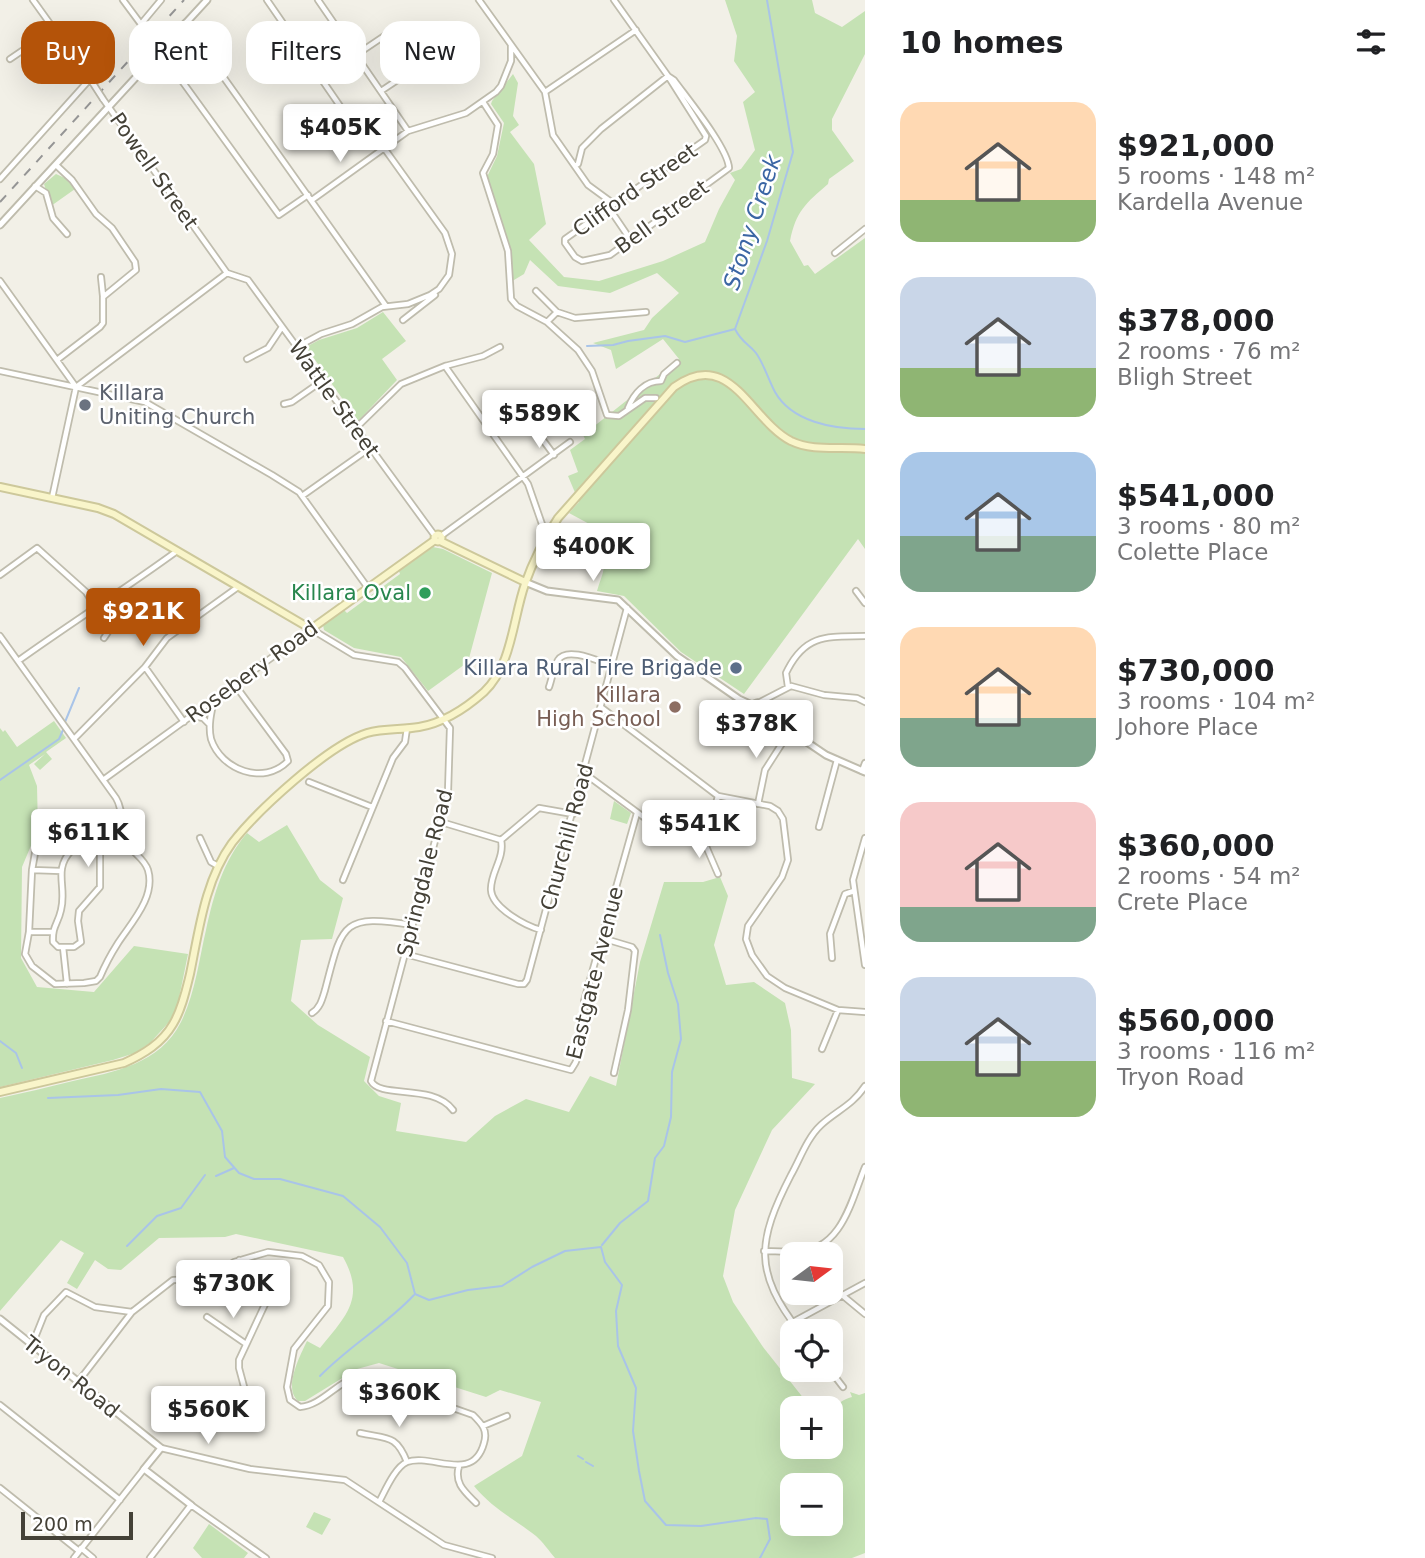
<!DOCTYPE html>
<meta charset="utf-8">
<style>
:root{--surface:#fff;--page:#f6f6f6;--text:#202124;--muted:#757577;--accent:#b45309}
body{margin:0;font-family:"DejaVu Sans",sans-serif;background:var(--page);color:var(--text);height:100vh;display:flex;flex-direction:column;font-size:26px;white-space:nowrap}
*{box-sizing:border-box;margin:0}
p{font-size:23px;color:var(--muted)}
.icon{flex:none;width:38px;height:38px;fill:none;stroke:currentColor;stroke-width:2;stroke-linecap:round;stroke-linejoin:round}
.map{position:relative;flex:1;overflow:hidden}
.side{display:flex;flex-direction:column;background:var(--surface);width:560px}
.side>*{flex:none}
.hud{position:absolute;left:21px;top:21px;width:665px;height:63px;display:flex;gap:14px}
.needle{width:46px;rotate:75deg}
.buttons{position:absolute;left:780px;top:1242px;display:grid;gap:14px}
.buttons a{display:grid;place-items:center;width:63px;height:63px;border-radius:14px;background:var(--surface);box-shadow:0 7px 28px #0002;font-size:35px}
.scale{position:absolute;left:21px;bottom:18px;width:112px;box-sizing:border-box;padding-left:7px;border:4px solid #444137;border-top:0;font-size:19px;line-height:24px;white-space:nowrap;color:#444137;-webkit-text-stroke:5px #fff;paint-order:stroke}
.price{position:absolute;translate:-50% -60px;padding:0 16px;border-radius:7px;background:#fff;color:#222;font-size:23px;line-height:46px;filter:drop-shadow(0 2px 4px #0008)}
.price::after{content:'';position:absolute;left:50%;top:42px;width:21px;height:16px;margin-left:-10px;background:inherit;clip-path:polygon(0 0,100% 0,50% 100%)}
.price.current{background:var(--accent);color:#fff}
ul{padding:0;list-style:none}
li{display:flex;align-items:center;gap:21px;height:175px;padding:0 35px}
li span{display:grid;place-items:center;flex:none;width:196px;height:140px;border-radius:21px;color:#555}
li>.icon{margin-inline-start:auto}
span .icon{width:84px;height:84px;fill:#fffc;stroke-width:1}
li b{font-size:30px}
h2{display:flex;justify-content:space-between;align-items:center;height:84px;padding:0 35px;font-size:30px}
.pill{padding:0 24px;border-radius:21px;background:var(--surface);box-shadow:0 7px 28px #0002;font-size:24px;line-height:63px}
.pill.current{background:var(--accent);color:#fff}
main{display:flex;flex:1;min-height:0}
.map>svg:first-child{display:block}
.green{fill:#c5e2b4;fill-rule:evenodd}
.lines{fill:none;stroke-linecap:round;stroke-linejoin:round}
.stream{stroke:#a9c4e8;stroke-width:2}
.minor-casing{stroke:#bfbcad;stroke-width:8}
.tertiary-casing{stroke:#bfbcad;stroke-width:9}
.secondary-casing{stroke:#cdc89b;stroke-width:10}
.minor{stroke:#fff;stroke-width:4.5}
.tertiary{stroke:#fff;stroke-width:5}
.secondary{stroke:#f9f5ca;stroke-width:6}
.rail{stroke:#959595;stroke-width:2;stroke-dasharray:9 9;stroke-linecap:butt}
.minor-bridge-casing{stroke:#bfbcad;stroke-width:8;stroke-linecap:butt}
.minor-bridge{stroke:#fff;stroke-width:4.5}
.worship-dot{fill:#6b7280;stroke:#fff;stroke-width:2.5}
.leisure-dot{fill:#2e9e5b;stroke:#fff;stroke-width:2.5}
.service-dot{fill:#5c6f8a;stroke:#fff;stroke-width:2.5}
.education-dot{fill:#8d6e63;stroke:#fff;stroke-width:2.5}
.labels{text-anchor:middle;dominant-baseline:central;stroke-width:5;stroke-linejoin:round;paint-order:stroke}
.street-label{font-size:21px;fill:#444137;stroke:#fff}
.worship-label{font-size:21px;fill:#5b616d;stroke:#fff;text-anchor:start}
.leisure-label{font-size:21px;fill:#27864d;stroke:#fff;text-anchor:end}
.service-label{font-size:21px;fill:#4e5e75;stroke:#fff;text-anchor:end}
.education-label{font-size:21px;fill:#785e54;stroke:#fff;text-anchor:end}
.water-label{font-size:23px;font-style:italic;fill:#3b66a4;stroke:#fff}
</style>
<main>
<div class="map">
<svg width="865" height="1558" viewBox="0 0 865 1558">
<rect width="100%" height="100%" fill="#f2f0e7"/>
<path class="green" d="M725,0H812L815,13L842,27L865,11V54L832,119V130L854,161L829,179L828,184C806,203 796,211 790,241L804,266L808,265L815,274L865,238V549L858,539L744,694L681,652L624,596L597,591C599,583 603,575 604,567C604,564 595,530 593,526L569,513L579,502L568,476L578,472L570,450L585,439L583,435L679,359L663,339L616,369L611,350L593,343L644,330L652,318L679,293L657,273L610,293L558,286L530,260L524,274L509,283L510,255L485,181L497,156L504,123L491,104L492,101L513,74L518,83L513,116L519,125L510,132L534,164L546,224L529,240L564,277L599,281L663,261L705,242L719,209L735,180L730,173L741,169L755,150L743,102L755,92L734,61L737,36Z
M56,174L65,178L75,189L51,206L44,184Z
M383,312L406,341L382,359L397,380L358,421L306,347L319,340L357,328Z
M433,547L443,549L492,573L468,662L428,691L401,657L354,648L324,630L323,625L344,610L347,613L400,574L399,571Z
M54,721L66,738L46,752L52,759L40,770L34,764L45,754L29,765L37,786L38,829L22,867L21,958L37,987L94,992L134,946L188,954L178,1003L170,1021L150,1043L135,1053L113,1060L0,1087V728L3,732L5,730L17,747Z
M614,801L631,813L627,824L610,819Z
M287,825L320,880L343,898L332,939L301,940L291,1001L318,1025L370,1057L364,1081L379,1096L401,1103L396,1131L466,1142L495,1116L526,1099L569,1112L590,1076L616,1086L640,962L664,882H703L720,877L728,896L714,945L726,985L754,982L785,1003L791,1030L792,1078L815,1084L772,1130L735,1210L723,1276L733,1302L763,1347L812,1409H793V1447H831C831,1425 826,1404 852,1397L850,1392L859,1395L865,1393V1553L852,1558H555C549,1551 543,1542 536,1536C513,1518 494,1510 474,1486L522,1456L541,1402L500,1390L486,1397L379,1363L357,1369L305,1401H298C283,1388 300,1356 307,1341L320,1348C346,1316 366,1298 343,1257L236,1234L225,1237L159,1238L121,1270L108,1269L95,1260L77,1289L67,1283L84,1253L61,1240L0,1311V1098C24,1093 48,1087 73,1081C114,1072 160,1064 181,1022C195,994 199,960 206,930C214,894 223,861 247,833L259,842ZM793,1486H831V1524H793Z
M314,1512L331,1519L322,1535L306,1527Z
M209,1524L248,1553L244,1558H202L193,1548Z"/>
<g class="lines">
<path class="stream" d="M735,329L767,241L793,152L767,0
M587,346L613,345L628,341L665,336L685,342L735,329C742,343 748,343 756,353C764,364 768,379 775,392C792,422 833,429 865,429
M65,722L79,688
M0,780L59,739L63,730
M0,1041L16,1053L22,1068
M48,1098L118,1095L161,1089L200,1092L222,1131L225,1157L239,1173L254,1179H280L343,1196L380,1227L407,1263L415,1294L429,1300L468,1290L502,1286L532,1267L565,1251L601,1247L605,1262L622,1285L616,1311L618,1346L636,1388L633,1431L639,1471L645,1501L666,1525L701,1526L756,1518L767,1519L770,1539L760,1558
M216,1176L234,1168
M602,1245L620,1223L648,1201L655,1158L664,1146L671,1117L672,1072L681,1039L678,1004L668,973L660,935
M127,1246L157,1216L181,1208L205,1175
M320,1376C349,1346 386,1325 414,1295
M578,1456L583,1459
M586,1462L593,1466"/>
<g class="minor-casing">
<path id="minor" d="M33,0L94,85
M123,0L146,31
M267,0L351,122L384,148L445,233L452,254L449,275L439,289L430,295L408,304L382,307L352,324L321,334L297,347
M318,0L408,131
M479,0L545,92L553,135L588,185L614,204
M614,0L668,76L706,136L705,140L565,239V243L575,257L582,261L610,255L729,168C728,148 687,98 674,80L668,76
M185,23L386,306
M141,24L161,0
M153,41L279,215L308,195
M356,55L399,26
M10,59L54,29
M381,91L402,77L437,62
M545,92L636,30
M103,99L227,273
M483,102L498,125L493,154L483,173L508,251L511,299L517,306L547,322L578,350L592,371L607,415L619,416L645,398H656
M56,165L72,180L96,214L112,228L135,262L136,270L103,297V323L100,327L57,360
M575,166L578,164L582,148L601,129L668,76
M0,179L90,79
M35,186L46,193L53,218L67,234
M312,200L408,131L466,113L496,92L501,86L511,61V45
M609,208L630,239
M835,253L865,229
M227,273L248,280L435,536
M101,277L103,296
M0,281L76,387
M536,291L557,312
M403,320L435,295
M547,322L557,312L575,318L646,312
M247,359L268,348L282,327
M445,366L528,484L544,530
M0,371L145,402L272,475L299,492L368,588
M284,404L292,402L322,381
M524,406L531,424L554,455
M628,408C634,393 645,381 661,381L664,374L677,363
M356,428L401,384L445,366L483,356L500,347
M302,496L370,448
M52,498L76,387L227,273
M441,536L570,442
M0,575L37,548L86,592L99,612L110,623V629L104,638
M856,591L865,603
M0,636L116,798C124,811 120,826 125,840C130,852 144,857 148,870C156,897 131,923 118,943C111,954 105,965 100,977L96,981L84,983L55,984L32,966L25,954L29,932L32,870L40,825L46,821L71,820L74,822L83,839
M18,661C71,623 125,589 177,551
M145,667L184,722
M549,687C552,679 553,668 558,660C567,646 598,661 610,665
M788,687L786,673L788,669C807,633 829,637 865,636
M214,700C211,713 208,726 211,739C221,770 264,786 288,761L286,754L235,685
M758,703L791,686L824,695L857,698L865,702
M602,708L718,796L770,806L778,811L783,819L788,860L782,877L748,926L746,939L752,955L767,976L785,988L838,1010L865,1012
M193,716L203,718L209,724
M74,739L145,667L167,638L238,587
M862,771L865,763
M584,773L676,841L702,837L708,833L718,796
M103,780L311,629L354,655L398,662L405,668L450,728L448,792L371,1081C380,1099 433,1083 453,1110
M309,782L372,807
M758,804L765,770L790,731
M441,822L501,840C505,858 490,873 491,890C492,908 526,926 541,930
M819,827L837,760
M702,837L718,874
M200,838L211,862L218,866
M865,838L853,880L865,965
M501,840L539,808L573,814
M100,841V887L79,911L78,921L81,942L74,947H58L53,942C52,926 58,924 61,910C67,887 53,870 71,851C77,845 81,839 89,837L100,841L125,840
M32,870L61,871
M343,880L393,758L405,742L407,728
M29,932H53
M602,938L632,947L635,951L628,1010L614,1073
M63,947L67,984
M405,954L518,984H524L527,980L627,608
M832,958L830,934L845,894L854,891
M312,1013C320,1008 322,1000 325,990C342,925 341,913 412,925
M386,1021L571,1070C585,1050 585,1026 584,1001L637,813
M822,1049L838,1010
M764,1251C775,1251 786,1252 797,1252C842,1250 851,1201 865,1167
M239,1260C249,1272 265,1284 267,1300L239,1360V1368L250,1409
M842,1295L865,1314
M207,1317L246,1344
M793,1322L865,1283
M800,1332C753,1272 757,1241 791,1175C800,1159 807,1138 821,1125C836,1111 853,1105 865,1086
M32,1345L44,1315L66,1292L95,1307L132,1312
M830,1370L843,1387
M78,1382L132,1312L173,1280L208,1279L234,1262L268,1252L302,1256L319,1265L329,1282L328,1306L294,1349L287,1387L290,1400L300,1407C324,1405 338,1379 362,1376L473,1415C482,1424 488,1430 484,1443C473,1484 432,1453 407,1462C395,1467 385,1491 379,1502
M0,1405L120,1500
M483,1426L507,1416
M360,1433C387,1439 396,1434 407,1462
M161,1448L250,1469L345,1480L444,1545L492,1558
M459,1466C454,1483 464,1491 476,1503
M0,1488L79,1551
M81,1548L93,1558
M74,1558L144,1469
M150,1558L191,1505L266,1558"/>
</g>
<g class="tertiary-casing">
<path id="tertiary" d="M0,225L207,0
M525,582L547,591L618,600L677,656L739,699L752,705L754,709L759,707L757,703L752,705
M758,709L826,755L865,772
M0,1319L161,1448L144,1469L191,1505"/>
</g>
<g class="secondary-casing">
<path id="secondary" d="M0,487L98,508L114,514L311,629L435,540
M434.5 538a3.5 3.5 0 1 1 7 0a3.5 3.5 0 1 1-7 0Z
M440,541L525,582
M0,1092L124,1063C144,1054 162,1043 173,1024C182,1009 186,990 190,974C199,930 205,880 232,843C257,811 328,745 367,733C384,728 402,730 419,727C443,723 466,708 484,692C512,666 513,618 525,584C533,561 545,538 558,518L674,387C730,346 750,420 791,441C814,452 840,446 865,449"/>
</g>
<use href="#minor" class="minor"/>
<use href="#tertiary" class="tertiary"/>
<use href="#secondary" class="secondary"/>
<path class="rail" d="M0,202L184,0"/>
<g class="minor-bridge-casing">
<path id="minor-bridge" d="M146,31L153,41
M94,85L103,99"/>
</g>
<use href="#minor-bridge" class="minor-bridge"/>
</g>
<circle class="worship-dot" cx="85" cy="405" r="7"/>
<circle class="leisure-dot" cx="425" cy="593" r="7"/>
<circle class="service-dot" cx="736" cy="668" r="7"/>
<circle class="education-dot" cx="675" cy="707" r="7"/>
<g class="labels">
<g class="street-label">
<text transform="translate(154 171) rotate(55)">Powell Street</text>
<text transform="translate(635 190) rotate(-35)">Clifford Street</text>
<text transform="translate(662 217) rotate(-36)">Bell Street</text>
<text transform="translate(334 399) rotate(54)">Wattle Street</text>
<text transform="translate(252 672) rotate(-36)">Rosebery Road</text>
<text transform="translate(567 837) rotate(-75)">Churchill Road</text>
<text transform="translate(425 873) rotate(-76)">Springdale Road</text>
<text transform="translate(595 973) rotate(-76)">Eastgate Avenue</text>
<text transform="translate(71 1377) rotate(39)">Tryon Road</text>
</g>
<g class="worship-label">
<text x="99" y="393">Killara<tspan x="99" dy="24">Uniting Church</tspan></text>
</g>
<g class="leisure-label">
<text x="411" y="593">Killara Oval</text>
</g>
<g class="service-label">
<text x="722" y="668">Killara Rural Fire Brigade</text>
</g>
<g class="education-label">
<text x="661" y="695">Killara<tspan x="661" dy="24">High School</tspan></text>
</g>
<g class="water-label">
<text transform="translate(752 222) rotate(-72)">Stony Creek</text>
</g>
</g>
</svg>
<div class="buttons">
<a><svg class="needle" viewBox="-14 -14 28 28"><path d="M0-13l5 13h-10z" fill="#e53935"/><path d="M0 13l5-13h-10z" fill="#757577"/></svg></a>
<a><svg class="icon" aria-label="locate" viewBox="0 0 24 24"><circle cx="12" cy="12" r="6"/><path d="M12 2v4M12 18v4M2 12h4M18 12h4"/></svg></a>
<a>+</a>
<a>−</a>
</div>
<div class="scale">200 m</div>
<b class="price" style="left:340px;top:164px">$405K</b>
<b class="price" style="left:539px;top:450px">$589K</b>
<b class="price" style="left:593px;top:583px">$400K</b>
<b class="price current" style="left:143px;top:648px">$921K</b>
<b class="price" style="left:756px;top:760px">$378K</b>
<b class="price" style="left:699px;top:860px">$541K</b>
<b class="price" style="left:88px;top:869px">$611K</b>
<b class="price" style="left:233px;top:1320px">$730K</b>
<b class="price" style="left:399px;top:1429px">$360K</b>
<b class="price" style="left:208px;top:1446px">$560K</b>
<div class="hud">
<a class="pill current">Buy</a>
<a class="pill">Rent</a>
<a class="pill">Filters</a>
<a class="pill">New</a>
</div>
</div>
<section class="side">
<h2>10 homes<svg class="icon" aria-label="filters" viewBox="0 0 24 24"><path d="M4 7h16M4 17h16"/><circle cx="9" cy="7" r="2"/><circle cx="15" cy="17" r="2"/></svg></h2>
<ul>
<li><span style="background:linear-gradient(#ffd9b3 70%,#8fb573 0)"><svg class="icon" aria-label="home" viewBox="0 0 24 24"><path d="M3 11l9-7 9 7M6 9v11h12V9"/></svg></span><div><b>$921,000</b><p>5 rooms · 148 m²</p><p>Kardella Avenue</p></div></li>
<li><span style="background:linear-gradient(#c9d6e8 65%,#8fb573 0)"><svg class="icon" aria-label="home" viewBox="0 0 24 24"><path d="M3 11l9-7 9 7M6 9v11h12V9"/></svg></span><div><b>$378,000</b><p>2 rooms · 76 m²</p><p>Bligh Street</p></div></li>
<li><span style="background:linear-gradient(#a9c7e8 60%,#7fa58c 0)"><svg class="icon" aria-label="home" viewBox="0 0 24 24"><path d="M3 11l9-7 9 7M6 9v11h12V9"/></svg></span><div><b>$541,000</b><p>3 rooms · 80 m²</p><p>Colette Place</p></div></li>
<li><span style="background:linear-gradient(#ffd9b3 65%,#7fa58c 0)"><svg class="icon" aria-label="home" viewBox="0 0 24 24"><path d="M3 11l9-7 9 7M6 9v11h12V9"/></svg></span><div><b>$730,000</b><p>3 rooms · 104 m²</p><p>Johore Place</p></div></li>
<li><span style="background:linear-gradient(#f6c9c9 75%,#7fa58c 0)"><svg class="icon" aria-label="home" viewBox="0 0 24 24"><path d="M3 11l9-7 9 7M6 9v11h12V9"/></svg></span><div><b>$360,000</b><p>2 rooms · 54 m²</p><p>Crete Place</p></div></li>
<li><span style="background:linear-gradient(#c9d6e8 60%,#8fb573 0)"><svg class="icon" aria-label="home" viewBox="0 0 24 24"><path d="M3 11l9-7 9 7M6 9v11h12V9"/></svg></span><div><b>$560,000</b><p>3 rooms · 116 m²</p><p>Tryon Road</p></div></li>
</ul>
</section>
</main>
